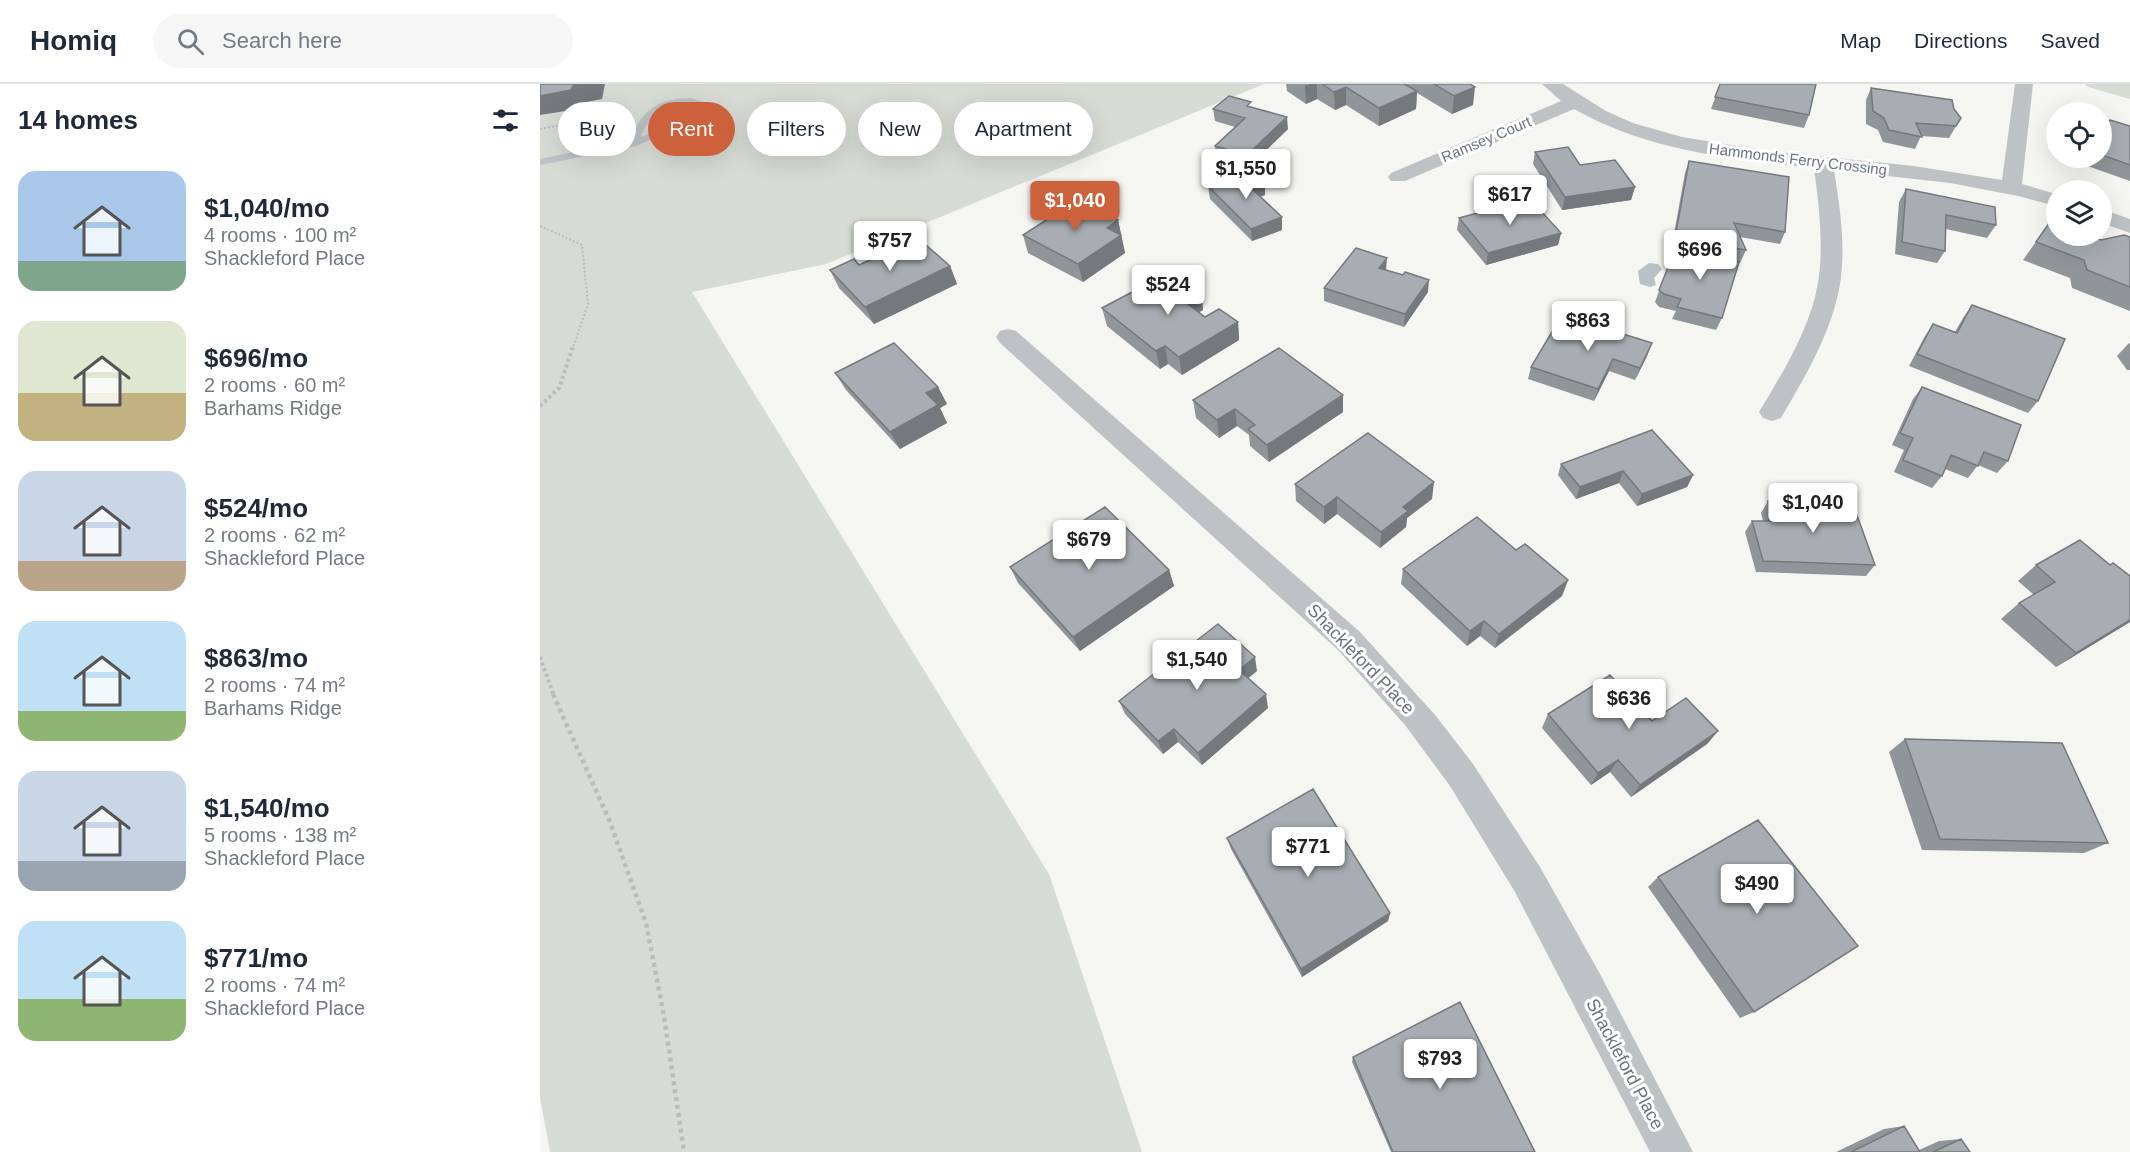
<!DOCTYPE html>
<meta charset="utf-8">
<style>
:root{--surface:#fff;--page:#f6f6f7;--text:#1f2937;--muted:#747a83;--line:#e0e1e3;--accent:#cc613b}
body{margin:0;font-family:Arial,sans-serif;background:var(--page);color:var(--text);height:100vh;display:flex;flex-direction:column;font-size:22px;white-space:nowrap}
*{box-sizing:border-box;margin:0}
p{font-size:20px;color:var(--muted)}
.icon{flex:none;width:33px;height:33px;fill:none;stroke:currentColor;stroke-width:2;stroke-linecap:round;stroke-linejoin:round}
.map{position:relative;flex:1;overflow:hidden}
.drawer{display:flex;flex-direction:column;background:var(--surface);width:540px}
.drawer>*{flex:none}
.top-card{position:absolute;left:18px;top:18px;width:570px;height:54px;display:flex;gap:12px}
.buttons{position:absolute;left:1506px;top:18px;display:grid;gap:12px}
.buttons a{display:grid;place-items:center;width:66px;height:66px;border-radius:50%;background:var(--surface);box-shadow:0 6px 24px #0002;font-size:30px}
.price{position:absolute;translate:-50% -51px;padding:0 14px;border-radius:6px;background:#fff;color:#222;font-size:20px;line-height:39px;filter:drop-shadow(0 2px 3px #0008)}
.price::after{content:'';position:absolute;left:50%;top:36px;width:18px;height:14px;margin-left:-9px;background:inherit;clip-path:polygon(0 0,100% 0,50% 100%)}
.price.active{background:var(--accent);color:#fff}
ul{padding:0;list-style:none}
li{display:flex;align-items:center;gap:18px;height:150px;padding:0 18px}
li span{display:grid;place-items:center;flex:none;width:168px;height:120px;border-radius:18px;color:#555}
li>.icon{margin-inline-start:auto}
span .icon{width:72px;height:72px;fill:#fffc;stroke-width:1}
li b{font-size:26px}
h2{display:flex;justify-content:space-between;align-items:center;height:72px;padding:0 18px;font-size:26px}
.tag{padding:0 21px;border-radius:27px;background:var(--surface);box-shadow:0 6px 24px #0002;font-size:21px;line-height:54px}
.tag.active{background:var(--accent);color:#fff}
header{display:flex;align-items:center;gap:36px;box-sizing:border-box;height:84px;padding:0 30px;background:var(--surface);border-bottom:2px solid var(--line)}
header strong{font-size:28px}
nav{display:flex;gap:33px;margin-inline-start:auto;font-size:21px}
.search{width:420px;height:54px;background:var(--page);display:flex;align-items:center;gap:15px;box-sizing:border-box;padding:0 21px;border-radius:33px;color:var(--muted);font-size:22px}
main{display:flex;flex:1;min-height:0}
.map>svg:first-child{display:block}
.green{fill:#d6dbd4}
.water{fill:#b8c1c5}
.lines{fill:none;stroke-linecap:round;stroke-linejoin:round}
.path-far2{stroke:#b9bbbd;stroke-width:2;stroke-dasharray:2 2;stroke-linecap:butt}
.path-far1{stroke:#b9bbbd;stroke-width:4;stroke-dasharray:3 3;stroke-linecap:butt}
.path{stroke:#b9bbbd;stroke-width:4.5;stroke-dasharray:4 4;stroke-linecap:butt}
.lane{fill:#bfc2c5;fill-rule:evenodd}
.street{fill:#bfc2c5;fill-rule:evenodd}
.wall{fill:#909599}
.shaded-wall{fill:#75797d}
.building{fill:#a7adb2;stroke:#75797d;stroke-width:1.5}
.labels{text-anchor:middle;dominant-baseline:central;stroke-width:6;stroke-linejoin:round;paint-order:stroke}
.far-street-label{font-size:15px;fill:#68747f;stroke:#fff}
.street-label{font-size:18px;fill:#68747f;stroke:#fff}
</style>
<header>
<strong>Homiq</strong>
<div class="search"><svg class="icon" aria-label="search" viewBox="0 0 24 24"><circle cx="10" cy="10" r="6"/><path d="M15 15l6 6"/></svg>Search here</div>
<nav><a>Map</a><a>Directions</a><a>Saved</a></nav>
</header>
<main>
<section class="drawer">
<h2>14 homes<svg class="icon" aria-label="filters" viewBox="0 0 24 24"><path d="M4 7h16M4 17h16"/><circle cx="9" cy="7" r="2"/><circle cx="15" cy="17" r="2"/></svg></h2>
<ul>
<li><span style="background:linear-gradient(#a9c7e8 75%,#7fa58c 0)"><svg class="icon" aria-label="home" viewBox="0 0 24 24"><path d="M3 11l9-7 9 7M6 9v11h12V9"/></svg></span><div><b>$1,040/mo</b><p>4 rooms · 100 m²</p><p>Shackleford Place</p></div></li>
<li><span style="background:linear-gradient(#dfe7d0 60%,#c2b280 0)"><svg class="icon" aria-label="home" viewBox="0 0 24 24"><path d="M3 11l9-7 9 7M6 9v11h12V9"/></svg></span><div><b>$696/mo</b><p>2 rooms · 60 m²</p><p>Barhams Ridge</p></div></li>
<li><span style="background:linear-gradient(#c9d6e8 75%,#b9a48a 0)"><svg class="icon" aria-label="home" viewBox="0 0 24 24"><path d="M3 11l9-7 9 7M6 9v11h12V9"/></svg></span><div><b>$524/mo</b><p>2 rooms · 62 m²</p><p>Shackleford Place</p></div></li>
<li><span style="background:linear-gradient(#bfe0f5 75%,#8fb573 0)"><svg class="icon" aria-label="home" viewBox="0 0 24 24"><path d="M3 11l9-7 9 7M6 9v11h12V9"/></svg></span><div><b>$863/mo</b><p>2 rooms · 74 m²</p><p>Barhams Ridge</p></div></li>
<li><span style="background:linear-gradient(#c9d6e8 75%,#9aa5b1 0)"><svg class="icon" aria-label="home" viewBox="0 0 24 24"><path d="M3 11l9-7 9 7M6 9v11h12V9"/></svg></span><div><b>$1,540/mo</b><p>5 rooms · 138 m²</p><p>Shackleford Place</p></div></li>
<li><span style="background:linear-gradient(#bfe0f5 65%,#8fb573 0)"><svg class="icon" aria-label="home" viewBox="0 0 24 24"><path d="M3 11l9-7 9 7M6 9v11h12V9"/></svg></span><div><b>$771/mo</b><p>2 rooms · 74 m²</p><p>Shackleford Place</p></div></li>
</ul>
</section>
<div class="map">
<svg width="1590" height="1068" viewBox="0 0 1590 1068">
<rect width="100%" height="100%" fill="#f5f5f2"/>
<path class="green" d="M0,0H724L286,180L152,208L509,790L602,1068H10L0,1013Z
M1544,0H1590V15L1548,3Z"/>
<path class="water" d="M1109,179L1118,180L1122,185L1114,194L1116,201L1110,203L1100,200L1098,187Z"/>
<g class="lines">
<path class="path-far2" d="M0,45L82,29
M0,142L42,161L48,220L33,264"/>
<path class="path-far1" d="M0,322L19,304L33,263
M0,573L14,612"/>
<path class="path" d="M13,610L70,738L106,839L124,932L144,1068"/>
<path class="lane" d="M152,14L172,21L167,32L96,62L0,81V75L90,56C103,25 118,14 152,14ZM144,19L162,22L160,28L101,53C109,32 121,22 144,19Z"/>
<path class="street" d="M1002,0H1023L1066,27L1093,39L1142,53L1228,67L1374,82L1462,96L1475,0H1493L1482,100L1516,110V122L1478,112L1410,99L1294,86C1300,124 1306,163 1300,200C1292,248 1265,293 1241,334L1232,337L1223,334L1219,328C1243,288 1270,245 1278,199C1284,161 1279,122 1274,84C1192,76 1106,66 1034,25L865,97H851L848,93L851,89L1021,17Z
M1562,125L1590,135V149L1562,139Z
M468,245L476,247L820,548L896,632L933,680L1000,783L1060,890L1153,1068H1110L975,808L910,702L865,641L798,566L460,259L456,253L460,247Z"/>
</g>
<path class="wall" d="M746,0H930L933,21L912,30L877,9L876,25L839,42L806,21L795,26L777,15L766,20L747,7Z
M1180,0L1269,31L1264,44L1171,25Z
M1331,4L1414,25L1421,34L1409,54L1381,52L1375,65L1343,58L1338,46L1326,40V16Z
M712,23L748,45L708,84L676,74L675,62L695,43L675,37L673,25Z
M1590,42V97L1539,79L1542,74H1562V47Z
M995,68L1040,81L1095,103L1091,116L1022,126L993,80Z
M1149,77L1245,148L1240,160L1200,153L1206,166L1200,179H1199L1182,234L1176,246L1132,235L1136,227L1119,223L1115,218L1134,167L1131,166L1145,89Z
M668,102L725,111L720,113L742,133V146L712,157L670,115Z
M1366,105L1456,141L1447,154L1406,145L1405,167L1397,179L1355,170L1359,118Z
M919,134L1021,149L1018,161L946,181L917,146Z
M578,136L585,169L543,198L488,169L483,151Z
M1510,138L1561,156L1590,153V227L1532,204L1530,194L1483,176Z
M319,181L410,182L417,200L334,240L299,204L290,186Z
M846,186L863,191L888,208L864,243L784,217V204Z
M661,208L663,226L659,228L665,233L698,238L699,256L642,291L628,280L620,285L567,242L562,224Z
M1432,221L1498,317L1488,329L1369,282L1385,252L1393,240L1415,248L1423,234Z
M1112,259L1107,272L1095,296L1069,287L1054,317L988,295L991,283Z
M1590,259V286H1587L1577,272L1588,260Z
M295,289L398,303L407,320L400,324L407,339L360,365L306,306Z
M1382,303L1468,377L1457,389L1438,381L1428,394L1405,385L1402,392L1392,404L1354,388L1364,366L1352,361L1373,315Z
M803,311V328L729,378L710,362L709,351L697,342L679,354L656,334L653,316Z
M1021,380L1153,391L1147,403L1097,422L1079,399L1036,415L1018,391Z
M755,400L892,415L867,434L866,443L840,464L797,430L784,440L756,417Z
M1260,410L1286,422L1335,481L1326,492L1216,488L1205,448L1212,437H1223L1221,429L1228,417L1254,418Z
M976,466L1028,496L1022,512L955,564L940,552L927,562L861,500L863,485Z
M1496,481H1570L1590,492V538L1516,583L1461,535L1479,519L1494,511L1478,497Z
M470,483L629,486L634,502L540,567L478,499Z
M717,587L708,594L728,624L662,681L638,658L623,670L585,630L579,617Z
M1008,630L1112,637L1178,647L1167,660L1091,713L1070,688L1051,701L1002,644Z
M1365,655L1568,759L1544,769L1382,766L1349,668Z
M687,754L850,829L848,837L762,893L691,765Z
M1118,793L1214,928L1200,934L1108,803Z
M813,973L995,1068H851L812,978Z
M1364,1042L1379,1066L1399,1057L1421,1055L1430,1068H1296L1344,1045Z"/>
<path class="shaded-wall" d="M34,0H65L62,15L46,18L44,24L0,31V12Z
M770,0H777V15L766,20L765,2Z
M806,3V21L795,26L794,8Z
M935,3L933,21L912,30L914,12Z
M877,7L876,25L839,42V24Z
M747,33L748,45L708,84L707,71Z
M725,99V111L712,116L711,104Z
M1095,103L1091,116L1022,126L1025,113Z
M742,133V146L712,157L711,145Z
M578,136L585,169L543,198L538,180L567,144Z
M1021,149L1018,161L946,181L948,169Z
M847,174L846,186L839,184Z
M410,182L417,200L334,240L325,223Z
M889,196L888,208L864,243L865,230Z
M661,208L663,226L647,235L644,217Z
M698,238L699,256L642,291L639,273Z
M1112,259L1107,272L1095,296L1100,284Z
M625,262L628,280L620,285L616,267Z
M1073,275L1069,287L1054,317L1058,305Z
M398,303L407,320L400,324L407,339L360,365L350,348L386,309Z
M803,311V328L729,378L727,361Z
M695,325L697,342L679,354L677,336Z
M1083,387L1079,399L1036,415L1040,403Z
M1153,391L1147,403L1097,422L1102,410Z
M894,398L892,415L867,434L866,443L840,464L841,448L863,423Z
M797,413V430L784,440V423Z
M629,486L634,502L540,567L533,553Z
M1028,496L1022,512L955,564L959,550Z
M1590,536V538L1516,583L1536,569Z
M944,537L940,552L927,562L930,547Z
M715,573L717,587L701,600L699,586Z
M726,610L728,624L662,681L658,669Z
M634,645L638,658L623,670L618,657Z
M1178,647L1167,660L1091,713L1100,701Z
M1078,676L1070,688L1051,701L1058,689Z
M850,829L848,837L762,893L761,885Z"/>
<path class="building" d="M0,0H36H34L31,6L0,12Z
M782,0H864L877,7L839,24L806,3L794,8Z
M894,0H930L935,3L914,12Z
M1180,0H1276L1269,31L1175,13Z
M1331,4L1412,16L1414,25L1421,34L1416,42L1376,39L1382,53L1349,46L1344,34L1333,27Z
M689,12L711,18L707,22L747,33L707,71L675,62L705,34L673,25Z
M1570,36L1590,42V81L1562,71V47Z
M1028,63L1040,81L1075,76L1095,103L1025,113L995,68Z
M1149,77L1249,93L1245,148L1194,139L1206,166L1135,154Z
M712,87L725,99L711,104L742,133L711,145L668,102Z
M1366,105L1455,123L1456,141L1406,131L1405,167L1362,158Z
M990,115L1021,149L948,169L919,134Z
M537,116L578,136L567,144L581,151L538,180L483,151Z
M1510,138L1516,140V152H1549L1561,156L1584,151L1590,153V203L1547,186L1544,176L1496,158Z
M378,154L410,182L325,223L290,186L314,175L319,181Z
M1136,163L1199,178L1182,234L1137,223L1141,215L1124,210L1119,206Z
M816,164L847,174L839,184L863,191L865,188L889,196L865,230L784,204Z
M632,187L661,208L644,217L665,233L679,225L698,238L639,273L625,262L616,267L562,224Z
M1432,221L1525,255L1498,317L1377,270L1393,240L1417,249Z
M1022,231L1112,259L1100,284L1073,275L1058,305L991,283Z
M354,259L398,303L386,309L398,321L350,348L295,289Z
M739,264L803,311L727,361L708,345L715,341L695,325L677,336L653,316Z
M1382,303L1481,341L1468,377L1444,368L1438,382L1411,371L1402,392L1363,376L1373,354L1360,349Z
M1112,346L1153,391L1102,410L1083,387L1040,403L1021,380Z
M828,349L894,398L863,423L868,427L841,448L797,413L784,423L755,400Z
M1260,410H1282L1286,422L1314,423L1335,481L1223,477L1212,437H1233L1228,417L1263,418Z
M565,423L629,486L533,553L470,483Z
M937,433L976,466L985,460L1028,496L959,550L944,537L930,547L863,485Z
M1540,456L1570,481L1573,479L1590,492V536L1536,569L1479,519L1515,498L1496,481Z
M678,540L715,573L699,586L726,610L658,669L634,645L618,657L579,617Z
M1070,591L1112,637L1146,614L1178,647L1100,701L1078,676L1058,689L1008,630Z
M1365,655L1522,659L1568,759L1400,755Z
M773,705L850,829L761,885L687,754Z
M1218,736L1318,862L1214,928L1118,793Z
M920,918L995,1068H853L813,973Z
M1364,1042L1380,1068H1311Z
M1421,1055L1430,1068H1393Z"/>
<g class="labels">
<g class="far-street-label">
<text transform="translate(946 55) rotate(-23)">Ramsey Court</text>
<text transform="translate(1258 75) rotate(7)">Hammonds Ferry Crossing</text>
</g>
<g class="street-label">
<text transform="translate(821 575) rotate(46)">Shackleford Place</text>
<text transform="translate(1085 980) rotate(62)">Shackleford Place</text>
</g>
</g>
</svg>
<div class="buttons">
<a><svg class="icon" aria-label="locate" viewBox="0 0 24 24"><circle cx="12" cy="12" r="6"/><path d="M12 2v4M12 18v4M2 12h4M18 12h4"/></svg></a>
<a><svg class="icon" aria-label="layers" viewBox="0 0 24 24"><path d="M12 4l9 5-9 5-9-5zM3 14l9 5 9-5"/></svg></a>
</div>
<b class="price" style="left:706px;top:116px">$1,550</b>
<b class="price" style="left:970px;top:142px">$617</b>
<b class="price active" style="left:535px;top:148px">$1,040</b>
<b class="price" style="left:350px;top:188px">$757</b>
<b class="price" style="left:1160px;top:197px">$696</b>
<b class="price" style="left:628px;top:232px">$524</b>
<b class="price" style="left:1048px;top:268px">$863</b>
<b class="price" style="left:1273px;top:450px">$1,040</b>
<b class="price" style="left:549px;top:487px">$679</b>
<b class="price" style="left:657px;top:607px">$1,540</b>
<b class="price" style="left:1089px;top:646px">$636</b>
<b class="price" style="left:768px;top:794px">$771</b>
<b class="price" style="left:1217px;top:831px">$490</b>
<b class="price" style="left:900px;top:1006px">$793</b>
<div class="top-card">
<a class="tag">Buy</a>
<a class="tag active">Rent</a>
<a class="tag">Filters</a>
<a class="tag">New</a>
<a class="tag">Apartment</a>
</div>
</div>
</main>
